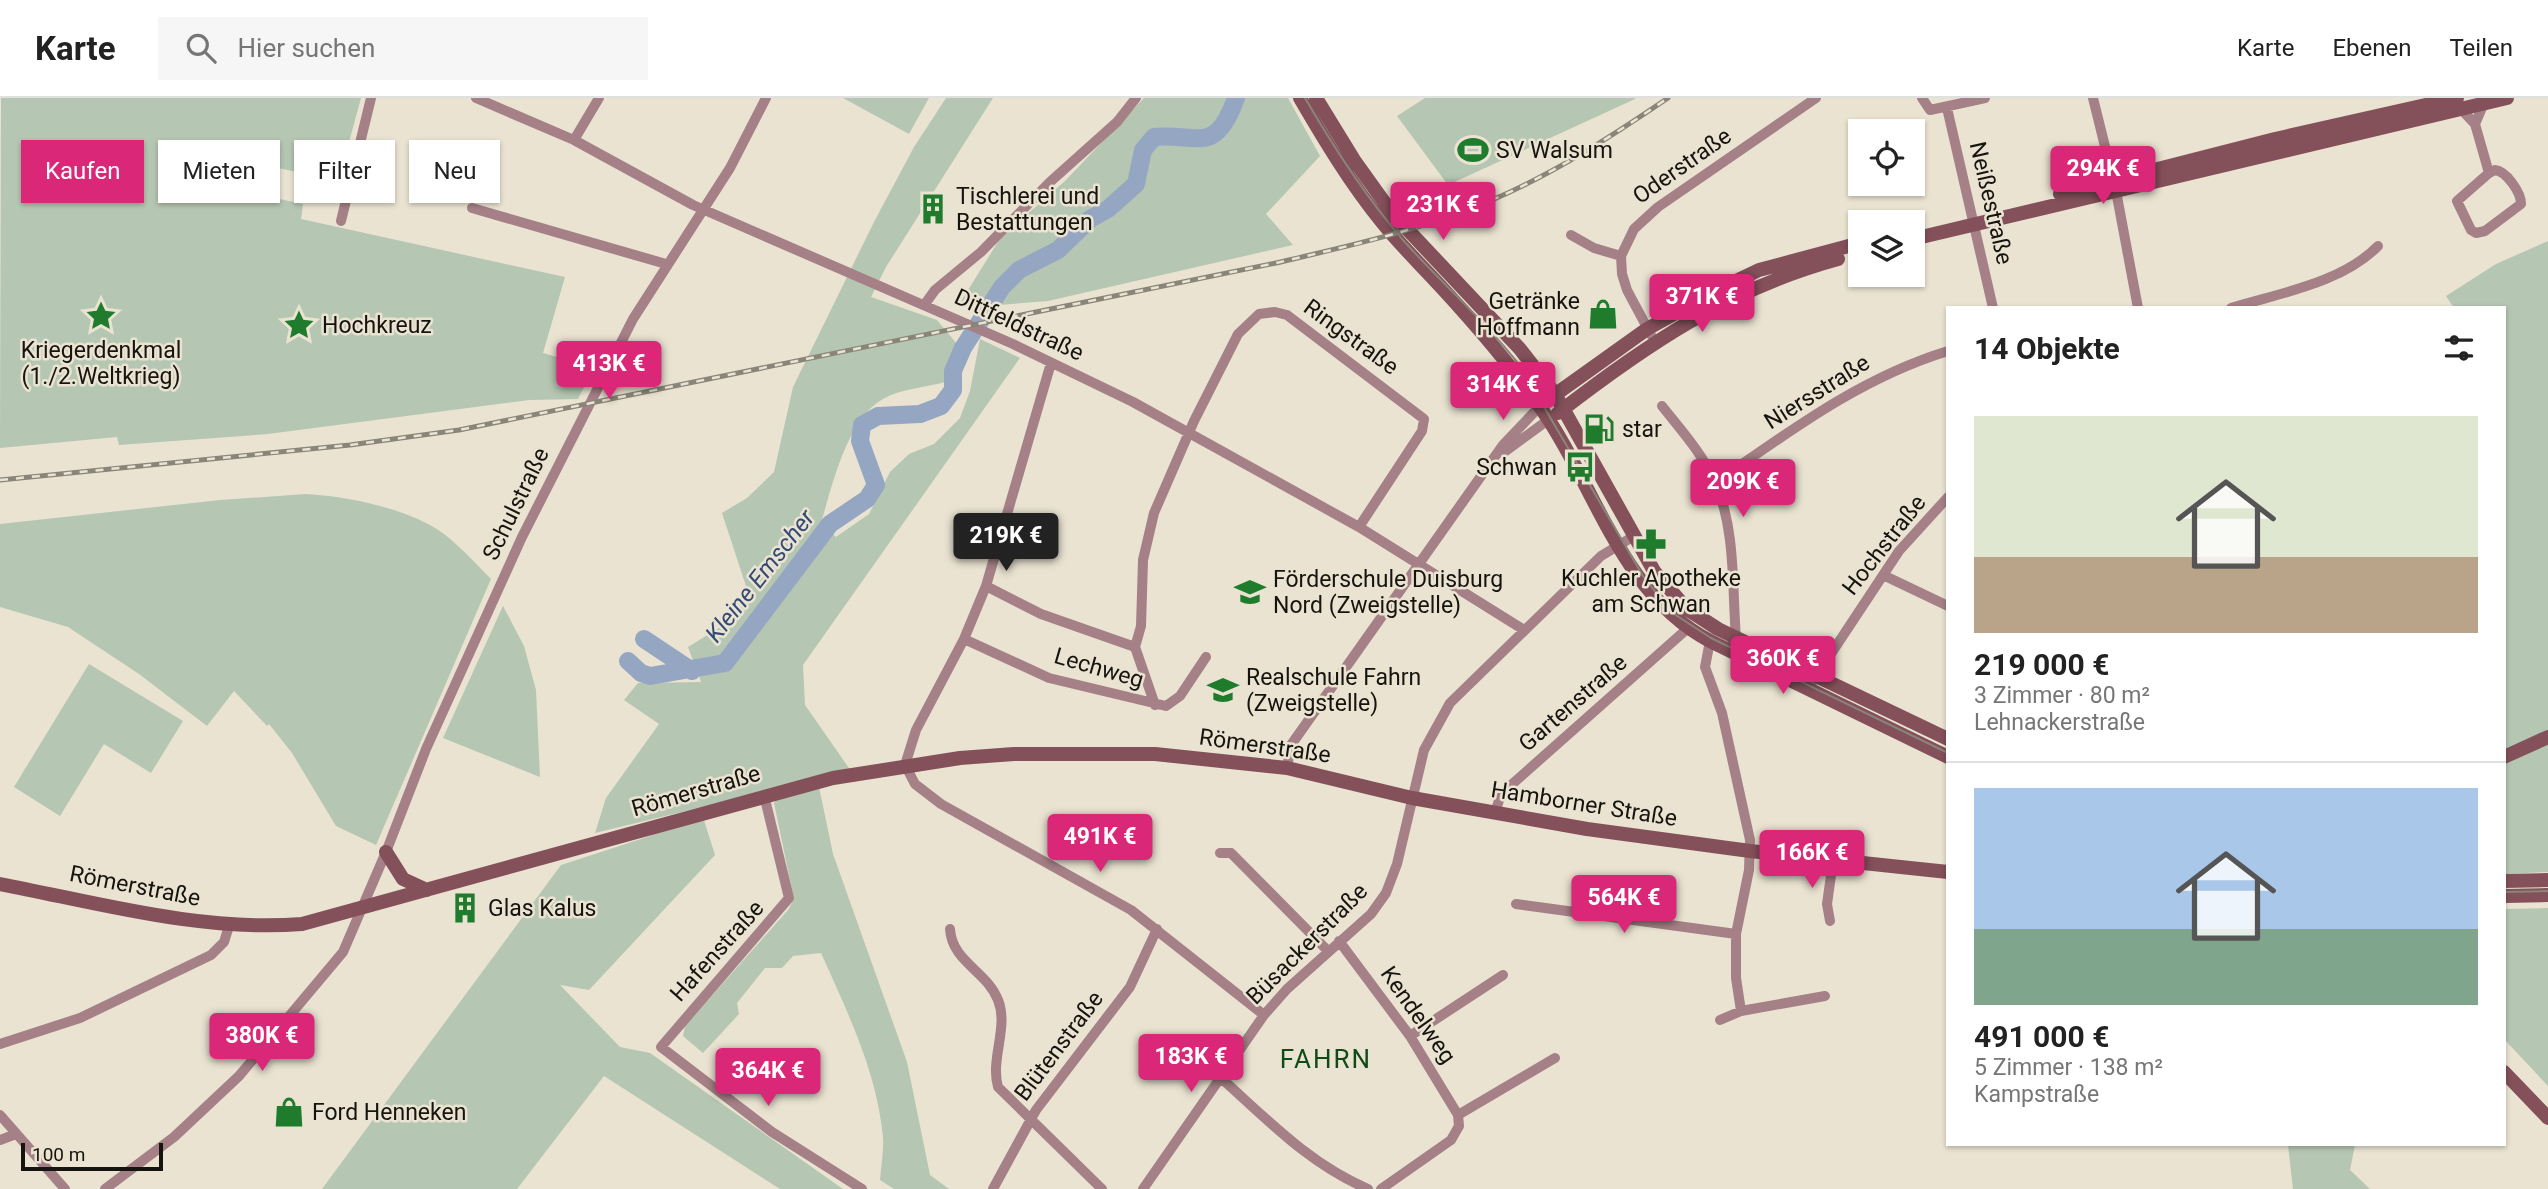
<!DOCTYPE html>
<html lang="de">
<meta charset="utf-8">
<style>
:root{--surface:#fff;--page:#f6f6f6;--text:#222;--muted:#767676;--line:#e0e0e0;--accent:#db2777}
body{margin:0;font-family:Roboto,sans-serif;background:var(--page);color:var(--text);height:100vh;display:flex;flex-direction:column;font-size:26px;white-space:nowrap}
*{box-sizing:border-box;margin:0}
p{font-size:23px;color:var(--muted)}
.icon{flex:none;width:38px;height:38px;fill:none;stroke:currentColor;stroke-width:2;stroke-linecap:round;stroke-linejoin:round}
.map{position:relative;flex:1;overflow:hidden}
.sheet{position:absolute;left:1946px;top:208px;width:560px;height:840px;display:flex;flex-direction:column;background:var(--surface);border-radius:0px;box-shadow:0 2px 5px #0004}
.sheet>*{flex:none}
.banner{position:absolute;left:21px;top:42px;width:665px;height:63px;display:flex;gap:14px}
.tools{position:absolute;left:1848px;top:21px;display:grid;gap:14px}
.tools a{display:grid;place-items:center;width:77px;height:77px;border-radius:0px;background:var(--surface);box-shadow:0 2px 5px #0004;font-size:35px}
.scale{position:absolute;left:21px;bottom:18px;width:142px;box-sizing:border-box;padding-left:7px;border:4px solid #16140e;border-top:0;font-size:19px;line-height:24px;white-space:nowrap;color:#16140e;-webkit-text-stroke:5px #eae3d2;paint-order:stroke}
.price{position:absolute;translate:-50% -60px;padding:0 16px;border-radius:7px;background:var(--accent);color:#fff;font-size:23px;line-height:46px;filter:drop-shadow(0 2px 4px #0008)}
.price::after{content:'';position:absolute;left:50%;top:42px;width:21px;height:16px;margin-left:-10px;background:inherit;clip-path:polygon(0 0,100% 0,50% 100%)}
.price.current{background:#222;color:#fff}
ul{padding:0;list-style:none}
li{display:grid;align-content:center;gap:14px;height:371px;padding:0 28px}
li+li{border-top:2px solid var(--line)}
li span{display:grid;place-items:center;height:217px;border-radius:0px;color:#555}
li>.icon{margin-inline-start:auto}
span .icon{width:126px;height:126px;fill:#fffc;stroke-width:1}
li b{font-size:30px}
h2{display:flex;justify-content:space-between;align-items:center;height:84px;padding:0 28px;font-size:30px}
.tag{padding:0 24px;border-radius:0px;background:var(--surface);box-shadow:0 2px 5px #0004;font-size:24px;line-height:63px}
.tag.current{background:var(--accent);color:#fff}
header{display:flex;align-items:center;gap:42px;box-sizing:border-box;height:98px;padding:0 35px;background:var(--surface);border-bottom:2px solid var(--line)}
header strong{font-size:33px}
nav{display:flex;gap:38px;margin-inline-start:auto;font-size:24px}
.search{width:490px;height:63px;background:var(--page);display:flex;align-items:center;gap:18px;box-sizing:border-box;padding:0 24px;border-radius:0px;color:var(--muted);font-size:26px}
.map>svg:first-child{display:block}
.green{fill:#b5c6b2}
.lines{fill:none;stroke-linecap:round;stroke-linejoin:round}
.river{stroke:#95a6c2;stroke-width:18}
.street{stroke:#a58086;stroke-width:10}
.secondary{stroke:#84505a;stroke-width:14}
.tram{stroke:#8a8579;stroke-width:2}
.rail-casing{stroke:#8a8579;stroke-width:5}
.rail{stroke:#eae3d2;stroke-width:2.5;stroke-dasharray:8;stroke-linecap:butt}
.labels{text-anchor:middle;dominant-baseline:central;stroke-width:5;stroke-linejoin:round;paint-order:stroke}
.poi-label{font-size:23px;fill:#16140e;stroke:#eae3d2;text-anchor:start}
.street-label{font-size:23px;fill:#16140e;stroke:#eae3d2}
.water-label{font-size:24px;font-style:italic;fill:#334a73;stroke:#eae3d2}
.quarter-label{font-size:26px;letter-spacing:2px;fill:#104a17;stroke:#eae3d2}
</style>
<header>
<strong>Karte</strong>
<div class="search"><svg class="icon" aria-label="search" viewBox="0 0 24 24"><circle cx="10" cy="10" r="6"/><path d="M15 15l6 6"/></svg>Hier suchen</div>
<nav><a>Karte</a><a>Ebenen</a><a>Teilen</a></nav>
</header>
<div class="map">
<svg width="2548" height="1091" viewBox="0 0 2548 1091">
<rect width="100%" height="100%" fill="#eae3d2"/>
<path class="green" d="M1,0H361L345,59H340L334,82L278,70L270,99L303,106L301,121L565,179L543,255L594,270L578,301L529,302L268,336L119,347L117,339L0,350Z
M843,0H929L909,36Z
M946,0H993L886,169L871,199L937,222L957,246L946,284C927,289 900,291 883,301C847,321 832,388 821,425L836,439L869,416L890,374L909,356L934,346L960,320L970,293L980,241L1020,260L803,567L805,607L851,673L595,735L606,700L659,626L624,602L638,585L701,584L688,549L730,523L746,488L722,415L747,400L774,374L793,289L874,124L914,49Z
M1144,0H1288L1320,58L1266,116L1293,147L1048,203L973,209L960,205L1001,139L1065,83Z
M1425,0H1635V1L1448,87L1397,18Z
M2548,143V774L2504,776V210H2454L2446,198L2496,166Z
M306,396C347,398 411,411 444,436C461,449 476,466 491,481L376,747L336,728L292,655L269,626L267,628L234,593L207,628L139,576L68,529L0,509V426L220,402Z
M503,508L524,548L536,592L540,679L443,640Z
M89,566L183,623L151,675L104,646L60,718L14,689Z
M819,689L833,756L907,964L930,1077L949,1091H894L880,1082C881,1068 884,1053 883,1039C877,974 847,913 821,855L793,858L782,870H765L737,905L739,916L703,955L683,938L685,928L788,812L794,801L774,705L778,699Z
M702,716L715,757L589,892L560,887L620,949L650,955L843,1091H780L604,978L517,1091H322L561,767L647,739Z
M2548,810V988L2504,941V811Z
M2288,1047H2355L2350,1072L2370,1091H2293Z"/>
<g class="lines">
<path class="river" d="M644,541L692,573
M628,563L641,575L650,578L725,565L830,426L867,401L876,387L860,343L862,327L878,318L920,316L941,308L953,292V273L963,250L1002,189L1019,172L1058,152L1090,121L1108,111L1136,86L1143,52L1154,39C1199,35 1215,58 1236,0"/>
<path class="street" d="M476,0L574,42L693,107L1013,246L1133,304L1359,429L1524,532
M1922,0L1930,12L1985,0
M2093,0L2116,93L2138,210
M1947,10L1993,210
M2461,11L2475,26L2484,5
M2475,26L2489,75L2457,103L2471,132L2476,135L2485,133L2521,106C2521,94 2506,73 2495,72L2489,75
M574,42L599,0
M472,110L666,166
M341,123L371,0
M1571,137L1594,150L1621,158
M925,206L935,192L981,154L1050,84L1117,24L1136,0
M2231,210C2280,195 2342,185 2378,148
M1651,237L1627,192L1622,176L1621,158L1634,131L1658,109L1816,0
M1051,265L986,488L964,541L916,632L905,667L915,686L941,706L1131,812L1264,917
M1662,308C1681,332 1702,355 1715,384C1736,431 1732,490 1736,540L1733,544
M1503,355L1548,322
M1715,385C1790,333 1860,280 1948,253
M1883,477L1948,508
M986,488L1041,516L1135,549
M964,541L1049,580L1166,608L1180,598L1206,559
M1710,543L1705,569L1722,615L1750,742L1749,772L1736,836V880L1741,913
M1813,583L1899,453L1948,399
M1155,607L1135,549L1141,528L1143,462L1154,415L1194,323L1238,236L1259,216L1275,214L1287,217L1424,321L1422,333L1359,429
M1287,670L1291,647L1503,347L1540,308
M764,697L789,800L661,949L772,1034L862,1091
M1495,715L1501,696L1687,531
M1220,755H1231L1328,853
M1516,806L1736,836
M1830,823L1827,806L1833,763
M950,831C952,864 987,873 998,902C1009,929 990,961 998,989L1102,1091
M1339,843L1410,938L1458,1017
M1720,922L1741,913L1825,898
M1410,938L1503,877
M0,946L80,920L211,857L224,844L229,828
M1221,980C1268,1022 1309,1066 1368,1091
M0,1017L65,1091
M0,1042L16,1036
M105,1091L174,1039L239,978L343,854L386,754L426,651L522,439L633,221L730,70L766,0
M993,1091L1036,1012L1130,889L1157,831
M1143,1091L1264,917L1287,891L1371,816L1386,795L1397,766L1424,652L1450,605L1601,458L1634,438
M1381,1091L1451,1042L1459,1028L1458,1017L1555,960"/>
<path class="secondary" d="M1300,0C1325,43 1351,86 1382,124C1401,148 1423,169 1443,191C1477,228 1509,265 1538,306C1595,385 1619,495 1710,543L1948,659
M1316,0L1354,62L1392,115L1520,251L1555,296L1654,473L1687,511L1718,531L1948,641
M2060,96L2275,41L2457,0
M1913,141L2507,0
M1549,301L1647,231L1719,191L1759,172L1860,145
M1558,315C1646,247 1728,191 1838,161
M2504,659L2548,639
M386,754L403,781L427,792
M2504,783L2548,782
M0,786C99,805 201,834 302,826L833,680L960,660L1014,656H1155L1287,670L1412,700L1587,731L1750,753L1948,774
M2504,798L2548,797
M2504,974L2548,1020"/>
<path class="tram" d="M1305,0C1334,50 1365,98 1403,142C1441,185 1485,222 1520,268L1643,478L1671,514L1711,540L1948,655
M2504,794L2548,793"/>
<g class="rail-casing">
<path id="rail" d="M0,382L350,347L459,332L1276,165C1349,148 1422,132 1492,102C1555,75 1612,38 1668,0"/>
</g>
<use href="#rail" class="rail"/>
</g>
<defs>
<g id="stadium-bare" transform="scale(2.415)"><path d="M0-5a6.5 5 0 1 0 0 10a6.5 5 0 1 0 0-10ZM-3.5-1.8h7v3.6h-7Z" fill="#1f7c2c" stroke="#eae3d2" stroke-width="2.5" paint-order="stroke"/></g>
<g id="building-bare" transform="scale(2.415)"><path d="M-4-6H4V6H1V3H-1V6H-4ZM-2.5-4.3h1.7v1.8h-1.7ZM.8-4.3h1.7v1.8H.8ZM-2.5-1h1.7V.8h-1.7ZM.8-1h1.7V.8H.8Z" fill="#1f7c2c" stroke="#eae3d2" stroke-width="2.5" paint-order="stroke"/></g>
<g id="shop-bare" transform="scale(2.415)"><path d="M-5-2.5h2.3a2.7 3.5 0 0 1 5.4 0H5L5.5 6h-11ZM-1.5-2.5h3a1.5 2.3 0 0 0-3 0Z" fill="#1f7c2c" stroke="#eae3d2" stroke-width="2.5" paint-order="stroke"/></g>
<g id="sight-bare" transform="scale(2.415)"><path d="M0-6L1.8-2.2L6-1.7L2.9 1.2L3.7 5.4L0 3.3L-3.7 5.4L-2.9 1.2L-6-1.7L-1.8-2.2Z" fill="#1f7c2c" stroke="#eae3d2" stroke-width="2.5" paint-order="stroke"/></g>
<g id="fuel-bare" transform="scale(2.415)"><path d="M-5.5-6h7V0h2V4h1.3V-2.5L3-4.5l.8-.8L6-3V5H2.5V1h-1V6h-7ZM-4.2-4.7v3.2H.2V-4.7Z" fill="#1f7c2c" stroke="#eae3d2" stroke-width="2.5" paint-order="stroke"/></g>
<g id="bus-bare" transform="scale(2.415)"><path d="M-5-6H5V4H4V6H2V4H-2V6H-4V4H-5ZM-3.5-4V0h7V-4ZM-3.5 1.2v1.5H-2V1.2ZM2 1.2v1.5H3.5V1.2Z" fill="#1f7c2c" stroke="#eae3d2" stroke-width="2.5" paint-order="stroke"/></g>
<g id="pharmacy-bare" transform="scale(2.415)"><path d="M-2-6h4v4h4v4h-4v4h-4v-4h-4v-4h4Z" fill="#1f7c2c" stroke="#eae3d2" stroke-width="2.5" paint-order="stroke"/></g>
<g id="school-bare" transform="scale(2.415)"><path d="M0-5L7-2L0 1L-7-2ZM-4 1L0 2.5L4 1V4Q0 6-4 4Z" fill="#1f7c2c" stroke="#eae3d2" stroke-width="2.5" paint-order="stroke"/></g>
</defs>
<g fill-rule="evenodd">
<use href="#stadium-bare" x="1473" y="52"/>
<use href="#building-bare" x="933" y="111"/>
<use href="#shop-bare" x="1603" y="216"/>
<use href="#sight-bare" x="101" y="218"/>
<use href="#sight-bare" x="299" y="227"/>
<use href="#fuel-bare" x="1599" y="331"/>
<use href="#bus-bare" x="1580" y="369"/>
<use href="#pharmacy-bare" x="1651" y="446"/>
<use href="#school-bare" x="1250" y="494"/>
<use href="#school-bare" x="1223" y="592"/>
<use href="#building-bare" x="465" y="810"/>
<use href="#shop-bare" x="289" y="1014"/>
</g>
<g class="labels">
<g class="poi-label">
<text x="1496" y="52">SV Walsum</text>
<text x="956" y="98">Tischlerei und<tspan x="956" dy="26">Bestattungen</tspan></text>
<text x="1580" y="203" text-anchor="end">Getränke<tspan x="1580" dy="26">Hoffmann</tspan></text>
<text x="322" y="227">Hochkreuz</text>
<text x="101" y="252" text-anchor="middle">Kriegerdenkmal<tspan x="101" dy="26">(1./2.Weltkrieg)</tspan></text>
<text x="1622" y="331">star</text>
<text x="1557" y="369" text-anchor="end">Schwan</text>
<text x="1651" y="480" text-anchor="middle">Kuchler Apotheke<tspan x="1651" dy="26">am Schwan</tspan></text>
<text x="1273" y="481">Förderschule Duisburg<tspan x="1273" dy="26">Nord (Zweigstelle)</tspan></text>
<text x="1246" y="579">Realschule Fahrn<tspan x="1246" dy="26">(Zweigstelle)</tspan></text>
<text x="488" y="810">Glas Kalus</text>
<text x="312" y="1014">Ford Henneken</text>
</g>
<g class="street-label">
<text transform="translate(1682 68) rotate(-35)">Oderstraße</text>
<text transform="translate(1991 105) rotate(77)">Neißestraße</text>
<text transform="translate(1019 227) rotate(25)">Dittfeldstraße</text>
<text transform="translate(1351 239) rotate(36)">Ringstraße</text>
<text transform="translate(1817 294) rotate(-32)">Niersstraße</text>
<text transform="translate(516 406) rotate(-64)">Schulstraße</text>
<text transform="translate(1884 447) rotate(-52)">Hochstraße</text>
<text transform="translate(1099 570) rotate(16)">Lechweg</text>
<text transform="translate(1573 605) rotate(-41)">Gartenstraße</text>
<text transform="translate(1265 648) rotate(8)">Römerstraße</text>
<text transform="translate(696 693) rotate(-16)">Römerstraße</text>
<text transform="translate(1584 706) rotate(9)">Hamborner Straße</text>
<text transform="translate(135 788) rotate(11)">Römerstraße</text>
<text transform="translate(1307 846) rotate(-45)">Büsackerstraße</text>
<text transform="translate(717 853) rotate(-48)">Hafenstraße</text>
<text transform="translate(1418 917) rotate(55)">Kendelweg</text>
<text transform="translate(1059 948) rotate(-53)">Blütenstraße</text>
</g>
<g class="water-label">
<text transform="translate(760 478) rotate(-52)">Kleine Emscher</text>
</g>
<g class="quarter-label">
<text x="1326" y="961">FAHRN</text>
</g>
</g>
</svg>
<div class="tools">
<a><svg class="icon" aria-label="locate" viewBox="0 0 24 24"><circle cx="12" cy="12" r="6"/><path d="M12 2v4M12 18v4M2 12h4M18 12h4"/></svg></a>
<a><svg class="icon" aria-label="layers" viewBox="0 0 24 24"><path d="M12 4l9 5-9 5-9-5zM3 14l9 5 9-5"/></svg></a>
</div>
<div class="scale">100 m</div>
<b class="price" style="left:2103px;top:108px">294K €</b>
<b class="price" style="left:1443px;top:144px">231K €</b>
<b class="price" style="left:1702px;top:236px">371K €</b>
<b class="price" style="left:609px;top:303px">413K €</b>
<b class="price" style="left:1503px;top:324px">314K €</b>
<b class="price" style="left:1743px;top:421px">209K €</b>
<b class="price current" style="left:1006px;top:475px">219K €</b>
<b class="price" style="left:1783px;top:598px">360K €</b>
<b class="price" style="left:1100px;top:776px">491K €</b>
<b class="price" style="left:1812px;top:792px">166K €</b>
<b class="price" style="left:1624px;top:837px">564K €</b>
<b class="price" style="left:262px;top:975px">380K €</b>
<b class="price" style="left:1191px;top:996px">183K €</b>
<b class="price" style="left:768px;top:1010px">364K €</b>
<div class="banner">
<a class="tag current">Kaufen</a>
<a class="tag">Mieten</a>
<a class="tag">Filter</a>
<a class="tag">Neu</a>
</div>
<section class="sheet">
<h2>14 Objekte<svg class="icon" aria-label="filters" viewBox="0 0 24 24"><path d="M4 7h16M4 17h16"/><circle cx="9" cy="7" r="2"/><circle cx="15" cy="17" r="2"/></svg></h2>
<ul>
<li><span style="background:linear-gradient(#dfe7d0 65%,#b9a48a 0)"><svg class="icon" aria-label="home" viewBox="0 0 24 24"><path d="M3 11l9-7 9 7M6 9v11h12V9"/></svg></span><div><b>219 000 €</b><p>3 Zimmer · 80 m²</p><p>Lehnackerstraße</p></div></li>
<li><span style="background:linear-gradient(#a9c7e8 65%,#7fa58c 0)"><svg class="icon" aria-label="home" viewBox="0 0 24 24"><path d="M3 11l9-7 9 7M6 9v11h12V9"/></svg></span><div><b>491 000 €</b><p>5 Zimmer · 138 m²</p><p>Kampstraße</p></div></li>
</ul>
</section>
</div>
